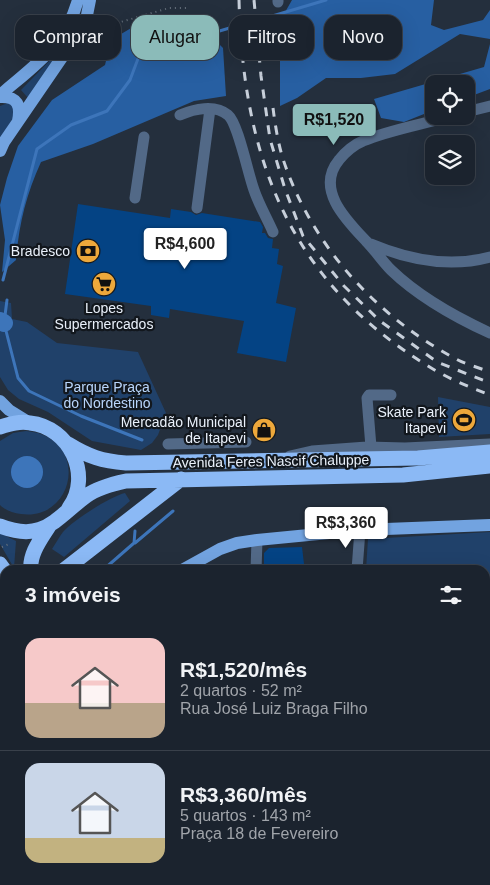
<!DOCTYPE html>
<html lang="pt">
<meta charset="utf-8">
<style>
:root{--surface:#1b232e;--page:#242b36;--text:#f1f3f6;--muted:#a0a4aa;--line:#39404a;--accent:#8bbbb9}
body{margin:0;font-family:Helvetica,sans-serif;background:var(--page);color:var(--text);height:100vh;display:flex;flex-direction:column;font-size:19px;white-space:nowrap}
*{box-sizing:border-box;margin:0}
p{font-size:16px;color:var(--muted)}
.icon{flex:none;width:28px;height:28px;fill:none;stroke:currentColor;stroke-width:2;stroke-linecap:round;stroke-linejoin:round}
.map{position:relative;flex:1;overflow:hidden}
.sheet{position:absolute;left:0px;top:565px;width:490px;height:320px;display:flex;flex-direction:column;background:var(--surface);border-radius:15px 15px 0 0;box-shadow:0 5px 20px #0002,0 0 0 1px var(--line)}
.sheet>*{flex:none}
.top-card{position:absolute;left:15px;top:15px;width:460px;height:45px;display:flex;gap:10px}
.fabs{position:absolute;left:425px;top:75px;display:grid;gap:10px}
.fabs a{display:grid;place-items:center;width:50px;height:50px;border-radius:10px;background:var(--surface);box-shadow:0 5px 20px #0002,0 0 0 1px var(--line);font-size:25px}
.price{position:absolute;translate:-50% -42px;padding:0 11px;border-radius:5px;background:#fff;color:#222;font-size:16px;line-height:32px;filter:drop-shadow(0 1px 2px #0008)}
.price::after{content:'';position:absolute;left:50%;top:30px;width:15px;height:11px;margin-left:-8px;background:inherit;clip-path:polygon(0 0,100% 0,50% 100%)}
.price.selected{background:var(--accent);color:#111}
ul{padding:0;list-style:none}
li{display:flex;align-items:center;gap:15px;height:125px;padding:0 25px}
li+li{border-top:1px solid var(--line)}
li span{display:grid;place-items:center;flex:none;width:140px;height:100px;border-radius:15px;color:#555}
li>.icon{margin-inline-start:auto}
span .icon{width:60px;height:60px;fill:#fffc;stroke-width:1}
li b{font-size:21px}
h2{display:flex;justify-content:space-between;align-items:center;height:60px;padding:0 25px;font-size:21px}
.chip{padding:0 18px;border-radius:15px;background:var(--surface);box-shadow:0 5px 20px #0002,0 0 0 1px var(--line);font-size:18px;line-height:45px}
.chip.selected{background:var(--accent);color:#111}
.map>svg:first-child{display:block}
.built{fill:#29394c}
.green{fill:#20416a}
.forest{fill:#275fa2}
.water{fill:#3d75ba}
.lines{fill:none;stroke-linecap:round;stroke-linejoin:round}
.stream{stroke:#3d75ba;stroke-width:3}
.river{stroke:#3d75ba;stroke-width:18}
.building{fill:#044384}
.path{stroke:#68727e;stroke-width:2;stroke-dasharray:1 4;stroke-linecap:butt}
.minor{stroke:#526987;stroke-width:11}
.major{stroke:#72a3e0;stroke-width:12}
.highway{stroke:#8bb9f5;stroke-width:15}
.rail{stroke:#c7cfda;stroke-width:3;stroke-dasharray:9 9;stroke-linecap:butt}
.labels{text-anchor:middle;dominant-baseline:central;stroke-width:4.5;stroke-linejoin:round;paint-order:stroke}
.poi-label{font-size:14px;fill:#eaf1fb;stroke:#12171d;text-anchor:end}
.park-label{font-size:14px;fill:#b9d6fc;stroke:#12171d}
.street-label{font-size:14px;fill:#eaf1fb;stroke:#12171d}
</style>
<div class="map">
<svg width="490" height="885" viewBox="0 0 490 885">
<rect width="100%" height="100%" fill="#242f3d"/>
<path class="built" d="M101,880H196L191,885H101Z"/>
<path class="green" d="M63,47L28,98L21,90Z
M8,103L14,105L17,112L0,139V106Z
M0,301L11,303L12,319L27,322L57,343L138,352L166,413L158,435L152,443L141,450L92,441L48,412L19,399L8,390L0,377Z
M438,397L490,407V434L439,437Z
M26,431C31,432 37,432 41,434C88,451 71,521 21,514C13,513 5,510 0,505V441L13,433Z
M125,493L130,501L64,557L52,549C56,543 59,537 63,532C72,521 111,496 125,493Z
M490,532V590L485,593V570H366L368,539Z
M0,533L16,541L14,568L0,544Z"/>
<path class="forest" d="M292,0H434L431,25L444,30L483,20L490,10V39L460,34L395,74L361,78H326L297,98L280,106V21Z
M143,21L164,26L205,30L223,48L226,96L194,101L93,144L41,162C26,195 19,224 16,260L2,272L5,240L0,205L7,178L18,146L52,100L105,65L111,40Z
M490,44V89L466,98V84H434V110L404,122L381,118L374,99L484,67Z"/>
<path class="water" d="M11 472a16 16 0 1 1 32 0a16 16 0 1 1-32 0Z"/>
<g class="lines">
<path class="stream" d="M269,17L326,0
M3,280L37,149L71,125L107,111L130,80L142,48L172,45L233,27
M7,300L4,323L18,378L29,391L81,416L142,440
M135,543L173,511
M103,570L134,543L135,531"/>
<path class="river" d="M0,321L4,323"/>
</g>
<path class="building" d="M78,204L170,218L171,209L191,212L196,215L202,213L260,222L263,227L262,233H265L268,238L273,239L272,248L279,249L277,264L283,266L276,303L296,308L286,362L237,353L244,321L170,309L169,318L151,315V306L65,294Z
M302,547L304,564L302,570H264V553L269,548Z"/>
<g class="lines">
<path class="path" d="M93,30L169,8H187
M2,547L11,543
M55,885L57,880"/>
<path class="minor" d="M278,0V2
M466,112L490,106
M180,115C194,109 215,104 228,115C238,123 248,174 254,190C259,205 267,218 273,232
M451,116C424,124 389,130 363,141C355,144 345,152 339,160C315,189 346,220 366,241C375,250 382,261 391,270C419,297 455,317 490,333
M135,198L144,137
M197,208L210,109
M371,244C409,260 450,268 490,257
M168,444L246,442
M371,447L367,398L369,395H391
M290,456L312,451L367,447L405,448L490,444
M256,570L257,540
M357,570L360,530
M485,607L490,604
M0,624L5,622
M0,729L5,730
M0,825H5
M0,874L5,847
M370,880V885
M238,885L243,880
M444,885V880"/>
<path class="major" d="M0,95C35,65 65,46 78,0
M0,97C18,96 21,106 18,121
M0,151L4,142L78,34L86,20L90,0
M0,401L9,410L30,423
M182,570L220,549L237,543L257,540L360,530L490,525"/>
<path class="highway" d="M0,427C10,424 20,421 30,423C69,427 93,475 69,508
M68,444C89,457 102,461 126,463L418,458L490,452
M0,526C43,543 55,519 86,496C97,488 112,484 126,481L403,475L490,466
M0,564L5,571
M31,570C29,554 41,539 49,526
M64,570L181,479
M80,880V885
M90,880L91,885"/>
<path class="rail" d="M239,0C243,158 289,281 428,366C447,378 469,387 490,395
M254,0L261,76L270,139L285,189L303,236L344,286L380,321L437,362L490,383
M273,108C275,124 278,143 283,159C312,247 378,318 458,360C468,365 480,368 490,372"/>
</g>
<defs>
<g id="bank-disc" transform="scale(1.25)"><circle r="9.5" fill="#eda83b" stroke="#12171d"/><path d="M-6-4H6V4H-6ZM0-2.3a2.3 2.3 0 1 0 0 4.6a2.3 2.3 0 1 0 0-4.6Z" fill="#111"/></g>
<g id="supermarket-disc" transform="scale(1.25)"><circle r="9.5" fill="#eda83b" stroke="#12171d"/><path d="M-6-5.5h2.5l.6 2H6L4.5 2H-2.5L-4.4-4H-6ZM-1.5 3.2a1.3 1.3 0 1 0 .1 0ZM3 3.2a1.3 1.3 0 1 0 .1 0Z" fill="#111"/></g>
<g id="stadium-disc" transform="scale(1.25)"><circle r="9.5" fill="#eda83b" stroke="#12171d"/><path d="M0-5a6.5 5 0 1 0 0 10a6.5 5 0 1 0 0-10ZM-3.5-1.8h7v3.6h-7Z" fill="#111"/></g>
<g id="shop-disc" transform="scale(1.25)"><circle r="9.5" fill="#eda83b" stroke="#12171d"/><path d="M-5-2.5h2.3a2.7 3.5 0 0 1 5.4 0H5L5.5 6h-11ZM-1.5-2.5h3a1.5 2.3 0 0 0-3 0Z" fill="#111"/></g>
</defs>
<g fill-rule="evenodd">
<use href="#bank-disc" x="88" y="251"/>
<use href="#supermarket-disc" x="104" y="284"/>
<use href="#stadium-disc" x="464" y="420"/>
<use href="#shop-disc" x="264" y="430"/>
</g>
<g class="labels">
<g class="poi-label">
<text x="70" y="251">Bradesco</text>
<text x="104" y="308" text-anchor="middle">Lopes<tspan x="104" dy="16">Supermercados</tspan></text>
<text x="446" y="412">Skate Park<tspan x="446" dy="16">Itapevi</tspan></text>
<text x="246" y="422">Mercadão Municipal<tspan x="246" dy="16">de Itapevi</tspan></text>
</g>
<g class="park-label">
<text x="107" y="387">Parque Praça<tspan x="107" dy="16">do Nordestino</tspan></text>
</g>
<g class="street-label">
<text transform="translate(271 461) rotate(-1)">Avenida Feres Nascif Chaluppe</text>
</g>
</g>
</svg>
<div class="fabs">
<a><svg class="icon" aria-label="locate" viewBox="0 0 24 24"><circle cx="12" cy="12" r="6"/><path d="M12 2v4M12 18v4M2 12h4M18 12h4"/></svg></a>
<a><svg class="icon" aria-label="layers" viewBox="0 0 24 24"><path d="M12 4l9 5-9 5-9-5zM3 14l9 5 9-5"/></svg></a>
</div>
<b class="price selected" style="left:334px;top:146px">R$1,520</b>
<b class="price" style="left:185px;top:270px">R$4,600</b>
<b class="price" style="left:346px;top:549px">R$3,360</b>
<div class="top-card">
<a class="chip">Comprar</a>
<a class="chip selected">Alugar</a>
<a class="chip">Filtros</a>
<a class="chip">Novo</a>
</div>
<section class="sheet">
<h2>3 imóveis<svg class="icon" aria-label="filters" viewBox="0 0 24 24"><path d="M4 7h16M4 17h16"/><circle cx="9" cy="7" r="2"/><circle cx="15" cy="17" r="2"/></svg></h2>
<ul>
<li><span style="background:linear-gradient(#f6c9c9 65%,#b9a48a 0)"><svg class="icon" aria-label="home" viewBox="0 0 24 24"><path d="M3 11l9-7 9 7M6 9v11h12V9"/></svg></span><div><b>R$1,520/mês</b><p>2 quartos · 52 m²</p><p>Rua José Luiz Braga Filho</p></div></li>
<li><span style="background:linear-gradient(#c9d6e8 75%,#c2b280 0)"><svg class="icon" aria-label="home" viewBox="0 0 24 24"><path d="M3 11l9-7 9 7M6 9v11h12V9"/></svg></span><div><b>R$3,360/mês</b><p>5 quartos · 143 m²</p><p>Praça 18 de Fevereiro</p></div></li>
</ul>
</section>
</div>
